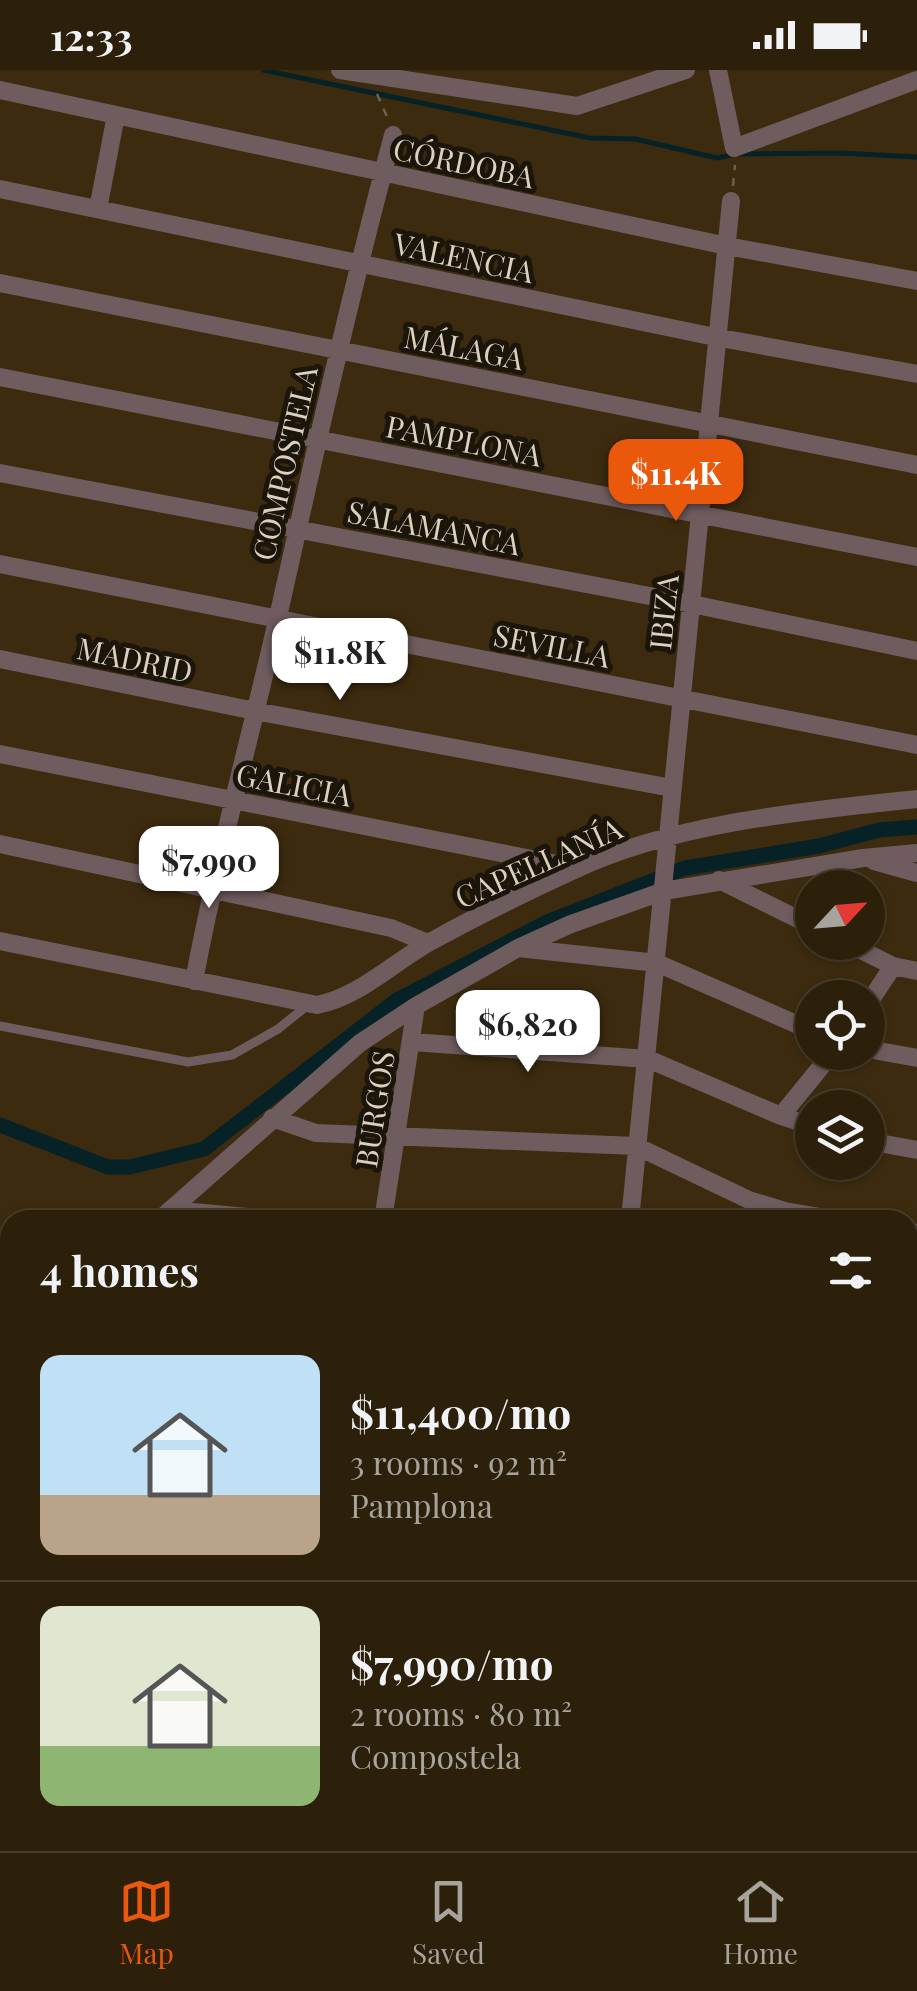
<!DOCTYPE html>
<meta charset="utf-8">
<style>
:root{--surface:#2d200b;--page:#392d19;--text:#f1f3f6;--muted:#a7a39d;--line:#483e2c;--accent:#ea580c}
body{margin:0;font-family:"Playfair Display",serif;background:var(--page);color:var(--text);height:100vh;display:flex;flex-direction:column;font-size:38px;white-space:nowrap}
*{box-sizing:border-box;margin:0}
p{font-size:32px;color:var(--muted)}
.icon{flex:none;width:55px;height:55px;fill:none;stroke:currentColor;stroke-width:2;stroke-linecap:round;stroke-linejoin:round}
.map{position:relative;flex:1;overflow:hidden}
.details{position:absolute;left:0px;top:1140px;width:918px;height:642px;display:flex;flex-direction:column;background:var(--surface);border-radius:30px 30px 0 0;box-shadow:0 2px 8px #0004,0 0 0 2px var(--line)}
.details>*{flex:none}
.needle{width:65px;rotate:64deg}
.controls{position:absolute;left:795px;top:800px;display:grid;gap:20px}
.controls a{display:grid;place-items:center;width:90px;height:90px;border-radius:50%;background:var(--surface);box-shadow:0 2px 8px #0004,0 0 0 2px var(--line);font-size:50px}
.price{position:absolute;translate:-50% -85px;padding:0 22px;border-radius:20px;background:#fff;color:#222;font-size:32px;line-height:65px;filter:drop-shadow(0 2px 5px #0008)}
.price::after{content:'';position:absolute;left:50%;top:60px;width:30px;height:22px;margin-left:-15px;background:inherit;clip-path:polygon(0 0,100% 0,50% 100%)}
.price.current{background:var(--accent);color:#fff}
ul{padding:0;list-style:none}
li{display:flex;align-items:center;gap:30px;height:250px;padding:0 40px}
li+li{border-top:2px solid var(--line)}
li span{display:grid;place-items:center;flex:none;width:280px;height:200px;border-radius:20px;color:#555}
li>.icon{margin-inline-start:auto}
span .icon{width:120px;height:120px;fill:#fffc;stroke-width:1}
li b{font-size:42px}
h2{display:flex;justify-content:space-between;align-items:center;height:120px;padding:0 40px;font-size:42px}
.status{display:flex;justify-content:space-between;align-items:center;height:70px;padding:0 50px;background:var(--surface);direction:ltr}
.status svg{height:28px;fill:currentColor}
.dock{display:flex;justify-content:space-around;align-items:center;height:140px;border-top:2px solid var(--line);background:var(--surface);font-size:28px;color:var(--muted)}
.dock a{display:grid;justify-items:center;gap:5px}
.dock .current{color:var(--accent)}
.map>svg:first-child{display:block}
.built{fill:#47320e}
.lines{fill:none;stroke-linecap:round;stroke-linejoin:round}
.stream{stroke:#062227;stroke-width:5}
.canal{stroke:#062227;stroke-width:15}
.path{stroke:#706149;stroke-width:2.5;stroke-dasharray:8 8;stroke-linecap:butt}
.lane{stroke:#6f5c5f;stroke-width:9}
.street{stroke:#6f5c5f;stroke-width:18}
.labels{text-anchor:middle;dominant-baseline:central;stroke-width:10;stroke-linejoin:round;paint-order:stroke}
.street-label{font-size:30px;fill:#dcd1c1;stroke:#1c1509}
</style>
<div class="status"><b>12:33</b><svg viewBox="0 0 49 12"><path d="M0 12V9h3v3zM5 12V6h3v6zM10 12V3h3v9zM15 12V0h3v12zM26 1h20v11H26zM47 4h2v5h-2z"/></svg></div>
<div class="map">
<svg width="917" height="1781" viewBox="0 0 917 1781">
<rect width="100%" height="100%" fill="#3c2b0f"/>
<path class="built" d="M908,1711L917,1713V1781H839L840,1774L832,1773L908,1772Z"/>
<g class="lines">
<path class="stream" d="M263,0L590,68L635,69L717,88L735,84L840,83L917,87"/>
<path class="canal" d="M0,1055L108,1097H130L204,1079L397,930L547,852L685,798L819,776L879,760L917,757"/>
<path class="path" d="M377,24L388,49
M733,116L735,95"/>
<path class="lane" d="M0,956L188,992L232,985L278,959L308,935"/>
<path class="street" d="M340,0L577,36L686,0
M718,0L734,78L917,10
M0,20L727,176L917,211
M0,119L715,267L917,304
M98,139L116,45
M0,213L917,395
M0,307L917,487
M0,403L692,534L917,581
M0,494L917,675
M0,589L255,641L672,718
M0,684L577,798
M0,774L391,858L428,873
M874,791L917,803
M719,810L812,856
M0,871L317,935C359,927 394,892 430,872C477,846 526,822 574,800C677,752 805,741 917,729
M845,872L893,896L917,901
M518,878L657,893L812,961
M194,911C217,788 250,668 278,547C314,386 350,225 393,65
M868,934L893,896
M412,972L648,989L781,1046L812,1056
M868,979L917,988
M781,1046L833,982
M272,1048L316,1063L636,1076L749,1130L785,1141L838,1150
M868,1071L917,1080
M172,1140L279,1150
M159,1150L360,973L416,936L518,878L571,854L664,821L863,788L917,783
M383,1150L416,936
M630,1150L731,131
M908,1162L917,1163
M908,1184L917,1179
M0,1231L10,1232
M908,1252L917,1253
M0,1327H10
M908,1340L917,1341
M0,1414L10,1415
M908,1431L917,1433
M0,1510H10
M908,1519L917,1521
M0,1599L10,1600
M908,1612L917,1560
M908,1700L917,1702
M0,1727L10,1686
M590,1781L591,1772"/>
</g>
<g class="labels">
<g class="street-label">
<text transform="translate(464 92) rotate(12)">CÓRDOBA</text>
<text transform="translate(464 187) rotate(12)">VALENCIA</text>
<text transform="translate(464 277) rotate(11)">MÁLAGA</text>
<text transform="translate(464 370) rotate(11)">PAMPLONA</text>
<text transform="translate(284 393) rotate(-77)">COMPOSTELA</text>
<text transform="translate(434 457) rotate(11)">SALAMANCA</text>
<text transform="translate(663 542) rotate(-84)">IBIZA</text>
<text transform="translate(552 575) rotate(11)">SEVILLA</text>
<text transform="translate(135 589) rotate(12)">MADRID</text>
<text transform="translate(294 714) rotate(11)">GALICIA</text>
<text transform="translate(538 792) rotate(-24)">CAPELLANÍA</text>
<text transform="translate(374 1039) rotate(-81)">BURGOS</text>
</g>
</g>
</svg>
<div class="controls">
<a><svg class="needle" viewBox="-14 -14 28 28"><path d="M0-13l5 13h-10z" fill="#e53935"/><path d="M0 13l5-13h-10z" fill="#a7a39d"/></svg></a>
<a><svg class="icon" aria-label="locate" viewBox="0 0 24 24"><circle cx="12" cy="12" r="6"/><path d="M12 2v4M12 18v4M2 12h4M18 12h4"/></svg></a>
<a><svg class="icon" aria-label="layers" viewBox="0 0 24 24"><path d="M12 4l9 5-9 5-9-5zM3 14l9 5 9-5"/></svg></a>
</div>
<b class="price current" style="left:676px;top:454px">$11.4K</b>
<b class="price" style="left:340px;top:633px">$11.8K</b>
<b class="price" style="left:209px;top:841px">$7,990</b>
<b class="price" style="left:528px;top:1005px">$6,820</b>
<section class="details">
<h2>4 homes<svg class="icon" aria-label="filters" viewBox="0 0 24 24"><path d="M4 7h16M4 17h16"/><circle cx="9" cy="7" r="2"/><circle cx="15" cy="17" r="2"/></svg></h2>
<ul>
<li><span style="background:linear-gradient(#bfe0f5 70%,#b9a48a 0)"><svg class="icon" aria-label="home" viewBox="0 0 24 24"><path d="M3 11l9-7 9 7M6 9v11h12V9"/></svg></span><div><b>$11,400/mo</b><p>3 rooms · 92 m²</p><p>Pamplona</p></div></li>
<li><span style="background:linear-gradient(#dfe7d0 70%,#8fb573 0)"><svg class="icon" aria-label="home" viewBox="0 0 24 24"><path d="M3 11l9-7 9 7M6 9v11h12V9"/></svg></span><div><b>$7,990/mo</b><p>2 rooms · 80 m²</p><p>Compostela</p></div></li>
</ul>
</section>
</div>
<nav class="dock">
<a class="current"><svg class="icon" aria-label="map" viewBox="0 0 24 24"><path d="M3 6l6-2 6 2 6-2v14l-6 2-6-2-6 2zM9 4v14M15 6v14"/></svg>Map</a>
<a><svg class="icon" aria-label="saved" viewBox="0 0 24 24"><path d="M7 4h10v16l-5-4-5 4z"/></svg>Saved</a>
<a><svg class="icon" aria-label="home" viewBox="0 0 24 24"><path d="M3 11l9-7 9 7M6 9v11h12V9"/></svg>Home</a>
</nav>
